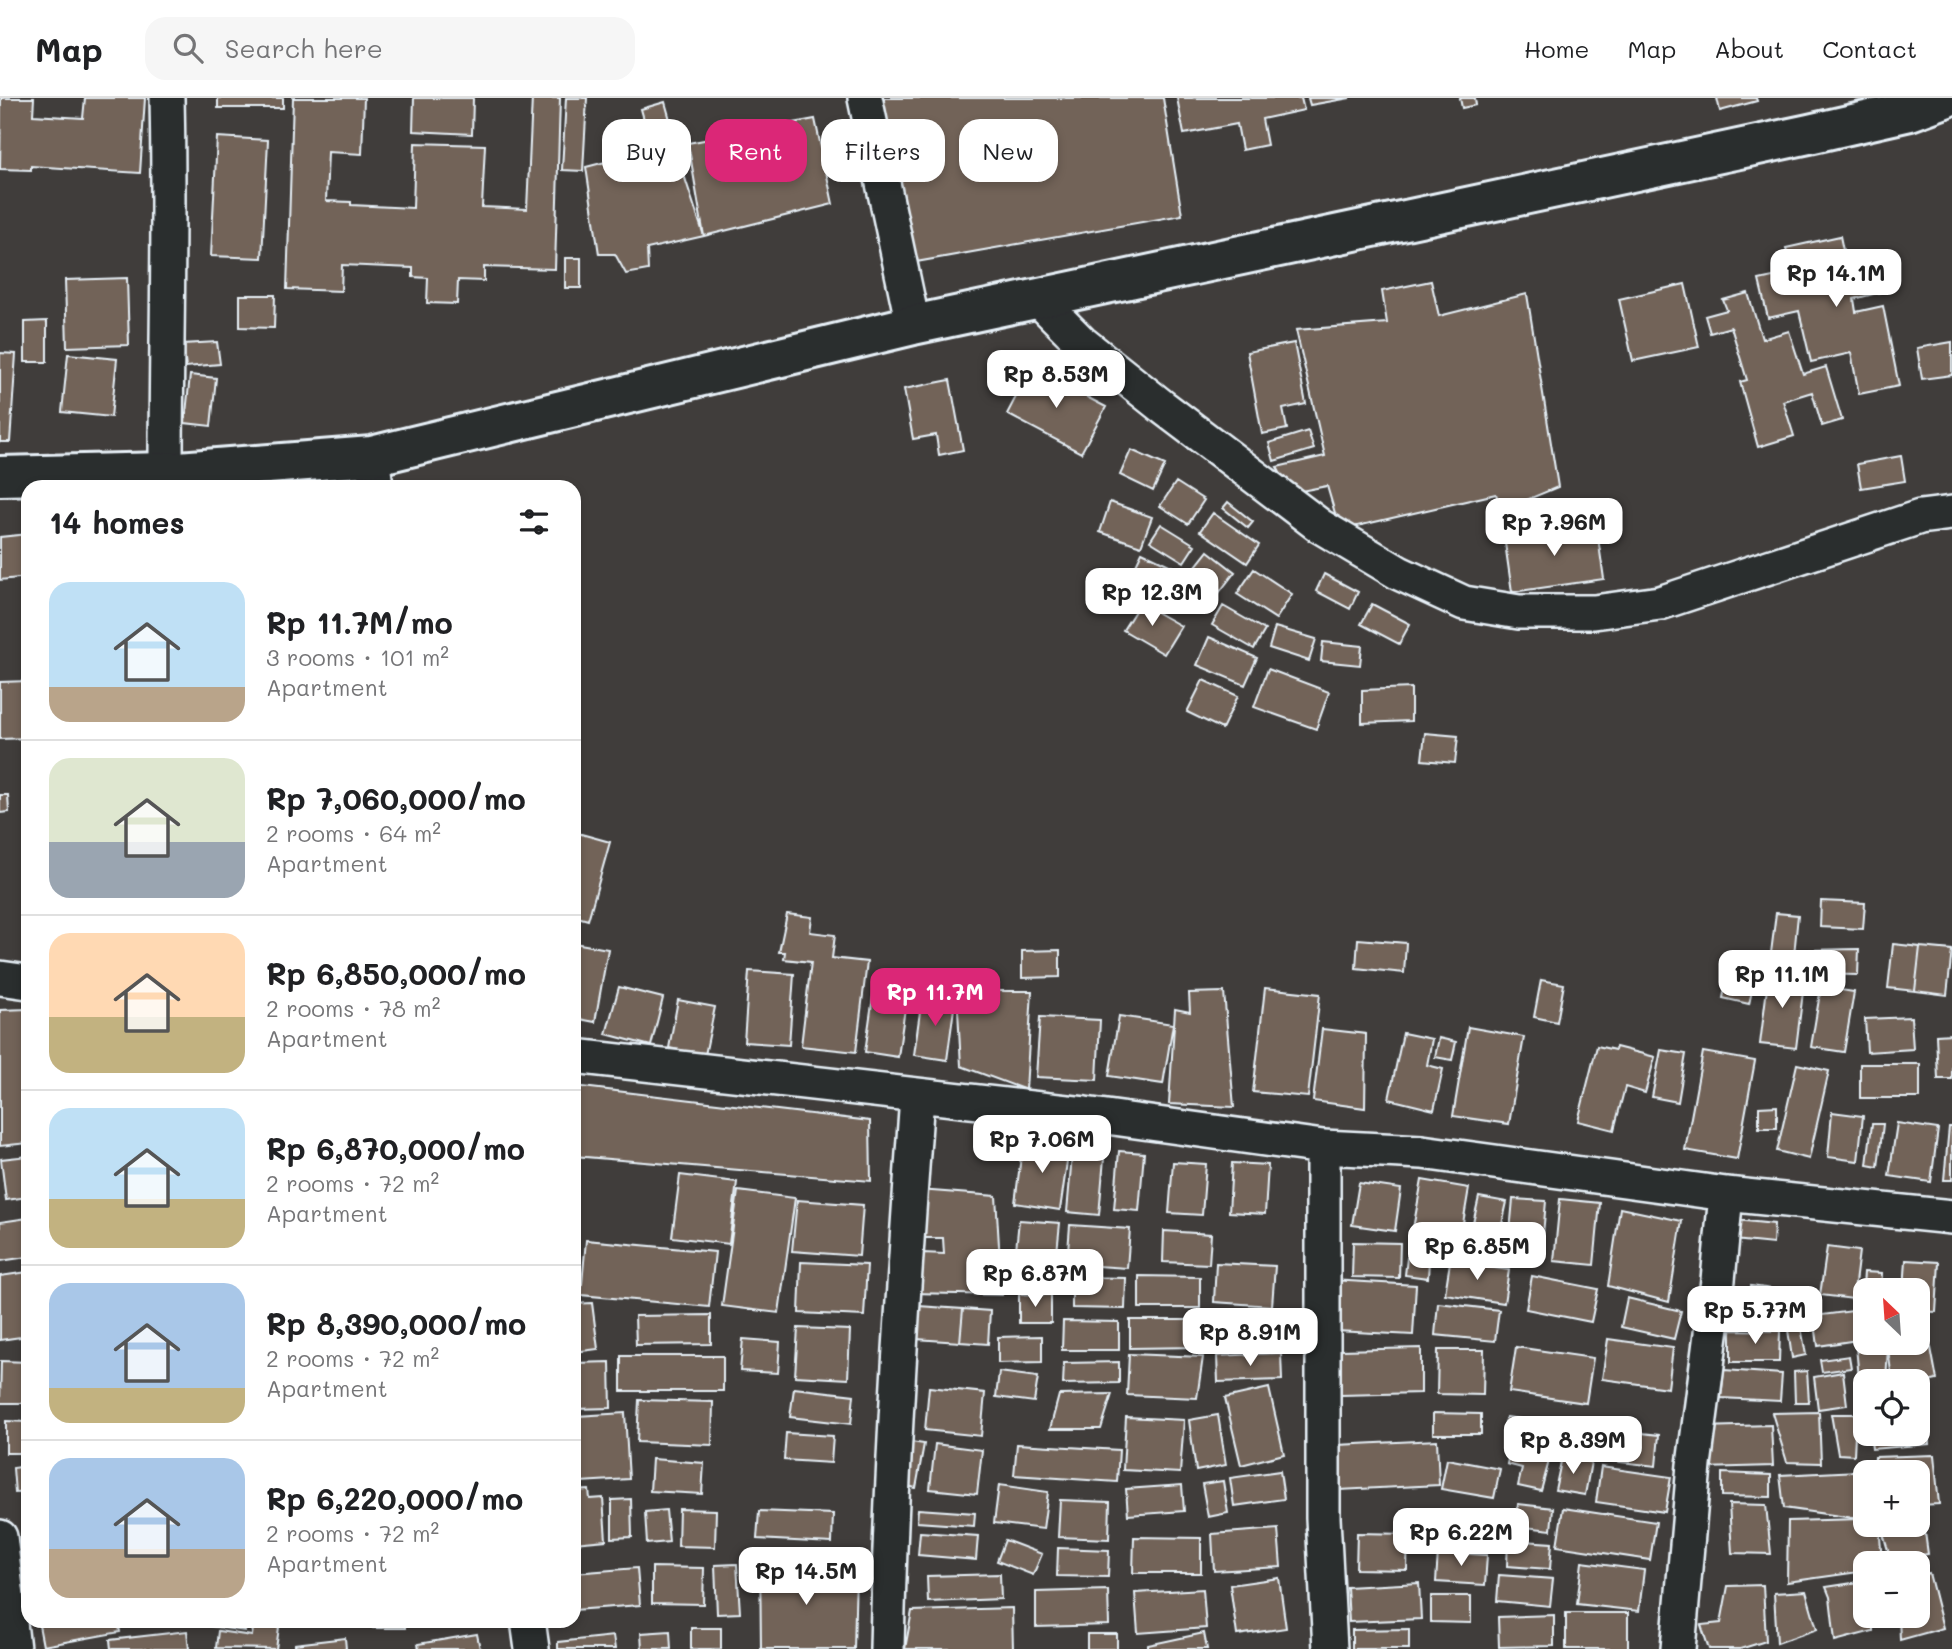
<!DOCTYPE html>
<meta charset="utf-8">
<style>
:root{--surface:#fff;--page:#f6f6f6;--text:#202124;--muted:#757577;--line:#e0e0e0;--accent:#db2777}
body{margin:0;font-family:Mali,sans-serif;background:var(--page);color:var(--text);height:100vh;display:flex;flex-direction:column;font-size:26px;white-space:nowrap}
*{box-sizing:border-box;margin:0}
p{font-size:23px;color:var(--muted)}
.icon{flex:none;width:38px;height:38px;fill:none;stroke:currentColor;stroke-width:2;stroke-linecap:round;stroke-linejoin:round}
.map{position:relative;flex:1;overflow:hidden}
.details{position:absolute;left:21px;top:382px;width:560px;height:1148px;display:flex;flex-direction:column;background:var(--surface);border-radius:21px;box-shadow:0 4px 10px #0003}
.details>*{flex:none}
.top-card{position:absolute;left:602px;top:21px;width:665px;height:63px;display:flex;gap:14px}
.needle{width:46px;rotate:335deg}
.tools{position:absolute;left:1853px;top:1180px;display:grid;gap:14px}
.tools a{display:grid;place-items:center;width:77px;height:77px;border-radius:14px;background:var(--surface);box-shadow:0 4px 10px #0003;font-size:35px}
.price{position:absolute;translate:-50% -60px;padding:0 16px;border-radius:14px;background:#fff;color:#222;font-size:23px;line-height:46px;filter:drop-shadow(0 2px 4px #0008)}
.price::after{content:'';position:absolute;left:50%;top:42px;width:21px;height:16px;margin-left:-10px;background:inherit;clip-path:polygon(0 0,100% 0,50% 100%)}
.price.current{background:var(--accent);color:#fff}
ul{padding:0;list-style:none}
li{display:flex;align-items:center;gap:21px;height:175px;padding:0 28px}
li+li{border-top:2px solid var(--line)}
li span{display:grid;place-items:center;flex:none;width:196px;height:140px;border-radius:21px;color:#555}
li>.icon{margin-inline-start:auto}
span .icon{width:84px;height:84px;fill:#fffc;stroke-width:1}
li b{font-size:30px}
h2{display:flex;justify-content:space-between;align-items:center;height:84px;padding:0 28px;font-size:30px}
.pill{padding:0 24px;border-radius:21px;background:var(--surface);box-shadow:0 4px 10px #0003;font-size:24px;line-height:63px}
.pill.current{background:var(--accent);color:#fff}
header{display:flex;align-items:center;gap:42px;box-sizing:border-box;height:98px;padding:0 35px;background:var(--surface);border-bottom:2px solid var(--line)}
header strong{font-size:33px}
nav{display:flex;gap:38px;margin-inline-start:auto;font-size:24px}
.search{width:490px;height:63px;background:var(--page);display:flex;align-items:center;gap:18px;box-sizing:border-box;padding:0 24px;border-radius:21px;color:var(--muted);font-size:26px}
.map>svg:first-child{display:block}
.building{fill:#726358;stroke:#e8f1f8;stroke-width:2}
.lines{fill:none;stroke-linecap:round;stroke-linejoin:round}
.street-casing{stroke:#e8f1f8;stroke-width:38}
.highway-casing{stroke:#e8f1f8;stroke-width:44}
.street{stroke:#2a2d2e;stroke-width:33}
.highway{stroke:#2a2d2e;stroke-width:38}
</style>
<header>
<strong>Map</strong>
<div class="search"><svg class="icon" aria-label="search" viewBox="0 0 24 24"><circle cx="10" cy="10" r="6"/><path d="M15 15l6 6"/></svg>Search here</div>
<nav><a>Home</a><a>Map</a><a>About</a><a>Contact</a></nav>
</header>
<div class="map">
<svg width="1952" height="1551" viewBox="0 0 1952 1551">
<rect width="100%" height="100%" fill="#403d3b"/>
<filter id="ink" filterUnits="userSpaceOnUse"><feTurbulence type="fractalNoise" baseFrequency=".0143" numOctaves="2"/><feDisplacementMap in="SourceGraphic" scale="14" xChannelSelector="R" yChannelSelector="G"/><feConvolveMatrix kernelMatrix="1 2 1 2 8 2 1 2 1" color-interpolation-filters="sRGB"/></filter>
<g filter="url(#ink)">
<path class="building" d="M1,0H34L33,17L83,20L85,0H145L140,75L31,68V72L0,71Z
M218,0H283V10H218Z
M293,0H364L362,56L328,54L326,103L351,104V107L413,110L415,45L485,47L482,109L527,111L532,0H560L555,171L484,169V183L458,182L457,206L427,205L428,180L413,179V170L342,167L341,193L287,191Z
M414,0H473L472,36L413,33Z
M566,0H587L583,73L562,72Z
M877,0H1163L1182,117L916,164Z
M1177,0H1301L1304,12L1262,21L1267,47L1242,52L1237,26L1184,36Z
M1308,0H1350L1310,7Z
M1460,0H1475L1476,7L1462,10Z
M1717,0H1756L1757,3L1720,13Z
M665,4L678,50L654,57L641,11Z
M815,21L833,106L704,138L688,45Z
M217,39L268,42L262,160L211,158Z
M640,55L655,70L682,71L704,138L647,151L648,172L626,176L615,156H599L586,69Z
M1840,138L1845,162L1872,156L1881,194L1854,201L1856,214L1883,208L1899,288L1859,296L1851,255L1811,264L1799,213L1768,220L1759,182L1791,175L1786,150Z
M565,160H581V190H565Z
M127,180L129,247L67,249L65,182Z
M1431,183L1439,218L1527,196L1558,389L1502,412L1496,396L1340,432L1327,388L1291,395L1277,369L1325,358L1296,232L1387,225L1382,193Z
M1685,186L1699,249L1633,263L1619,201Z
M1748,195L1762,241L1789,233L1803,276L1826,269L1842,322L1822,328L1812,294L1783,303L1794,338L1758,349L1740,284L1747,282L1731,229L1710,235L1705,218L1727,212L1723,202Z
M240,197H275L274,230L240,229Z
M47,223V264H25V224Z
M217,244L220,266L186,269L183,246Z
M1952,244V277L1922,281L1917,250Z
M1294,245L1306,306L1283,311L1287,331L1262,336L1247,254Z
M0,255L16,256L10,344H0Z
M68,256L117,261L111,319L62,314Z
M1031,270L1106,309L1081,355L1007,316Z
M190,277L216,280L211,328L185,325Z
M950,282L963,352L939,357L936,337L913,341L904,291Z
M1308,333L1314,351L1274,363L1269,345Z
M1131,352L1165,367L1153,393L1120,377Z
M1901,358L1905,383L1861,390L1857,366Z
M1176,384L1204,402L1188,426L1160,408Z
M1110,404L1152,419L1141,448L1100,434Z
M1228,404L1253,424L1248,430L1223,410Z
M1213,415L1259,447L1247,465L1200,433Z
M1161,426L1195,447L1184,464L1150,443Z
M1596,426L1604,481L1512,494L1504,438Z
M28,436V479L0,482V439Z
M1208,453L1235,474L1208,509L1181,487Z
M1142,454L1184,474L1172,497L1131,477Z
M1254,471L1292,496L1276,521L1237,496Z
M1324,476L1358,494L1350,511L1316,493Z
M1140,505L1181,528L1164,556L1123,532Z
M1372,506L1410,526L1399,546L1361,526Z
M1223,508L1265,532L1254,551L1212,527Z
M1275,529L1316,541L1309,563L1269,550Z
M1209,539L1257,560L1245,587L1197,567Z
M1323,544L1362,548L1360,567L1321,563Z
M1268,571L1329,594L1316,631L1254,609Z
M1203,582L1238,598L1222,631L1187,614Z
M28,583V640L0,641V584Z
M1411,590V623L1362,625V592Z
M1425,635L1458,638L1455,665L1422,662Z
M0,697H8L9,714L0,715Z
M574,734L610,744L588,822L574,818Z
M1821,803L1865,805L1863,831L1820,829Z
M1776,815L1798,817L1794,857L1771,855Z
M787,816L812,819L810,834L835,837L832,860L867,864L856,954L801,948L811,864L784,861L785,854H779Z
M1358,841L1406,845L1404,875L1356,870Z
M574,845L608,851L595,924L574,920Z
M1893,846L1920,849L1915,893L1888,890Z
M1920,849L1952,852L1947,897L1915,893Z
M1859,851L1858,877L1808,876V852Z
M1060,852V879L1022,880V853Z
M1731,861L1758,867L1749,906L1723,900Z
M749,873L794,876L789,947L744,944Z
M1769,874L1805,878L1796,950L1760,946Z
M1541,882L1564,886L1557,924L1534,919Z
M875,884L908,889L898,959L865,954Z
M619,889L663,900L651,948L606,936Z
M1821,889L1854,894L1844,954L1811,949Z
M1265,890L1320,896L1308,999L1253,994Z
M957,893H1032L1026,992L961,968Z
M1224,894L1234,1009L1169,1006L1175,911L1190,914L1189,895Z
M922,899L955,903L947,962L914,957Z
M678,902L715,909L705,957L669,950Z
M28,911V1045L0,1048V912Z
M1119,918L1173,926L1163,986L1109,978Z
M1040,919L1100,922L1097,982L1036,979Z
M1911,919L1913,951L1867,954L1865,921Z
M1468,929L1524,939L1509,1026L1453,1018Z
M1322,931L1366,936L1365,1010L1313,1003Z
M1403,935L1432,941L1427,967L1443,971L1434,1012L1389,1001Z
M1952,936V981H1938L1936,937Z
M1439,940L1456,944L1452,962L1435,959Z
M1597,948L1615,952L1616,949L1655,959L1645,995L1625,989L1614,1032L1578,1023Z
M1661,952L1686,956L1678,1004L1652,999Z
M1703,954L1755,963L1737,1061L1685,1052Z
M1797,966L1829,973L1809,1061L1777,1053Z
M1860,966H1920V1000H1860Z
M574,988L870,1023L871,1083L574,1058Z
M1777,1008V1030H1759V1009Z
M1832,1014L1863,1018L1858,1063L1828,1059Z
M1897,1025L1938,1031L1931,1084L1889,1078Z
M1872,1026H1883L1878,1069L1867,1067Z
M1949,1029H1952V1082H1944Z
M1023,1043L1069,1050L1060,1112L1015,1105Z
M1073,1046L1105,1049L1099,1117L1067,1114Z
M1119,1053L1144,1055L1139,1113L1114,1111Z
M28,1058V1099L6,1102L1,1061Z
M1173,1064L1206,1066L1202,1117L1169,1115Z
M1232,1065L1268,1067L1265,1116L1229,1114Z
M680,1077L737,1084L729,1146L672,1139Z
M1422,1082L1469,1090L1458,1155L1410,1147Z
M1359,1085L1401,1091L1395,1133L1352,1127Z
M919,1092L996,1098L1002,1197L912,1195L923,1155L944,1156L943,1140H916Z
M738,1093L795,1100L779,1215L722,1208Z
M1479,1099L1507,1104L1496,1153L1468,1147Z
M1513,1101L1546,1103L1543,1137L1510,1134Z
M1560,1101L1600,1105L1594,1167L1554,1163Z
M797,1102L863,1107L859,1158L792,1153Z
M1620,1110L1682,1123L1669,1204L1608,1188Z
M28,1120V1159L0,1163V1124Z
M1019,1122L1060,1125L1054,1184L1013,1181Z
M1736,1122L1774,1126L1773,1146L1734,1142Z
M1070,1127L1130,1131L1127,1170L1067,1166Z
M1164,1133L1211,1136L1209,1166L1163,1164Z
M1510,1134L1543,1137L1541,1164L1508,1161Z
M586,1142L715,1154L709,1209L581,1197Z
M1353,1144L1400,1145L1399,1180L1352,1179Z
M1827,1149L1859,1153L1853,1201L1820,1197Z
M1407,1160L1429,1162L1428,1180L1405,1177Z
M1906,1162L1939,1164L1936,1214L1918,1213V1192H1904Z
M801,1164L867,1167L864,1218L799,1215Z
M1450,1164L1509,1172L1504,1205L1445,1196Z
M1216,1165L1275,1168L1272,1208L1214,1204Z
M28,1174V1238L0,1242V1178Z
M1864,1174L1882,1175L1881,1192H1866V1203H1862Z
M1139,1178L1200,1179V1210H1139Z
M1532,1178L1598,1191L1591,1224L1526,1211Z
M1072,1179L1126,1180L1125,1211L1072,1210Z
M1331,1182L1416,1187L1413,1237L1336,1233Z
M1751,1188L1806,1196L1802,1220L1747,1213Z
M1019,1196L1051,1197V1225H1019Z
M1627,1200L1681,1213L1674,1241L1621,1229Z
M592,1205L598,1251L574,1254V1206Z
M1438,1205L1499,1212L1495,1243L1435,1237Z
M918,1208L963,1211L960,1244L916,1241Z
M963,1211L990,1213L988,1246L960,1244Z
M1860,1212L1864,1241L1818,1248L1814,1218Z
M1279,1213L1281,1245L1214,1250L1212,1218Z
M711,1217V1246L636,1247L635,1218Z
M1130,1222H1200V1249L1130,1250Z
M1063,1223L1119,1224V1252H1062Z
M1801,1229L1806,1257L1792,1260L1788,1232Z
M798,1230L850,1232L848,1281L795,1278Z
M1731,1232L1780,1233L1779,1264H1731Z
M1042,1238V1264L998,1265V1239Z
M743,1241L780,1244L778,1275L740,1273Z
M1608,1241L1673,1250L1668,1290L1602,1281Z
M1856,1248L1888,1249L1886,1283H1866V1292H1860Z
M1516,1249L1593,1260L1586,1305L1509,1294Z
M1888,1249L1931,1250L1937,1282L1918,1286V1283H1892Z
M1421,1250V1295L1341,1297V1252Z
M1438,1252H1484L1483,1297L1437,1296Z
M1281,1255L1282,1282L1218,1284L1217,1258Z
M1129,1256L1203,1259L1197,1300L1127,1297Z
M621,1258H723V1293H621Z
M1849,1258L1851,1270L1822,1274L1820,1262Z
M1,1263L28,1264V1305H0Z
M610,1264L611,1310L574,1311V1265Z
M1119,1264V1285L1063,1286L1064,1265Z
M1724,1272L1782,1276L1780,1303L1721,1300Z
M1807,1273L1809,1304H1795L1794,1274Z
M999,1274L1038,1279L1034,1304L996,1299Z
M1843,1274L1847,1307L1818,1311L1814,1279Z
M929,1289L985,1295L981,1338L925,1332Z
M794,1290L854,1297L851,1326L790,1319Z
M1269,1290L1284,1356L1241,1367L1225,1300Z
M1112,1296L1101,1331H1050L1059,1297Z
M1925,1301L1929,1346L1872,1351L1870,1335H1918V1302Z
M639,1302L713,1304L712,1347L637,1344Z
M1819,1314L1821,1365L1787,1364L1772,1315Z
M625,1315L629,1381L580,1384L579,1372H574V1337H578L577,1318Z
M1433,1315L1481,1316V1336H1433Z
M1831,1316H1856L1854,1357L1838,1356Z
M1218,1317L1226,1367L1196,1373L1189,1322Z
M1126,1319L1184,1322L1180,1375L1123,1372Z
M1506,1319L1558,1326L1555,1346L1503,1340Z
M6,1323L28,1324V1355H6Z
M1558,1327L1597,1332L1594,1352L1555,1346Z
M1771,1327L1773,1368L1703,1370L1702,1329Z
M1606,1331L1659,1337L1656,1368L1603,1362Z
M786,1335L833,1338L831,1365L784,1362Z
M1437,1342L1439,1387L1339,1392L1337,1347Z
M911,1344L924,1346L916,1390L903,1387Z
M935,1346L982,1352L977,1396L930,1391Z
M1017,1346L1119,1352L1117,1384L1014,1377Z
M1510,1351L1550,1359L1541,1393L1518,1388L1522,1370L1507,1366Z
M1934,1357L1939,1406L1918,1407V1374H1874L1875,1359Z
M1562,1359L1591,1364L1585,1397L1555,1392Z
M652,1361L704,1365L702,1396L650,1393Z
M1447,1361L1500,1371L1494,1400L1441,1391Z
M28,1368V1394L15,1395L13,1370Z
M1601,1369L1671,1379L1665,1414L1596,1404Z
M1280,1373L1284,1401L1234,1408L1230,1380Z
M1858,1373L1861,1421L1784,1410L1780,1377Z
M1722,1375L1771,1377V1399L1722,1398Z
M1223,1383L1228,1415L1208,1419L1202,1386Z
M999,1387L1048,1394L1043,1431L994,1425Z
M1182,1387L1184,1413L1128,1417L1126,1391Z
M589,1392L590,1401L603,1400L606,1442L574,1445V1393Z
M631,1401L632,1439L612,1440V1402Z
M1060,1402L1110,1404L1109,1441L1058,1439Z
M1518,1406L1553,1410L1551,1432L1516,1428Z
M1729,1406L1766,1407L1771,1456L1732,1455Z
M1563,1410L1656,1424L1650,1462L1557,1448Z
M679,1411L716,1412L715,1449L678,1448Z
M918,1411L975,1415L974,1428L917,1424Z
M666,1412L669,1444L647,1446L645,1414Z
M759,1413L833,1416L832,1445L757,1441Z
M1439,1416L1499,1424L1496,1445L1436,1437Z
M1918,1420H1923L1928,1456L1891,1462L1880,1426H1918Z
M1861,1421H1866V1426H1879L1882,1465H1866V1473L1787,1484L1788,1423Z
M1278,1431L1281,1469L1214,1473L1212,1436Z
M920,1434L978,1438L976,1462L918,1457Z
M1357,1435L1408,1436L1407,1472L1356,1471Z
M1134,1439L1201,1440V1475H1133Z
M1005,1442L1042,1456L1033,1477L997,1463Z
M1508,1442L1552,1445L1550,1471L1507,1468Z
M1058,1450L1109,1452L1108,1479L1057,1478Z
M760,1453L782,1456L785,1470L856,1475L854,1551H761Z
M1438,1454L1487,1457L1485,1487L1436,1484Z
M1582,1464L1644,1472L1639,1513L1577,1506Z
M737,1466L740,1515L717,1516L715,1467Z
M652,1469L704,1470L703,1506L652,1505Z
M637,1470L640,1507L574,1512V1475Z
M1929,1475L1943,1530L1900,1542L1899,1517H1918V1478Z
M1000,1476L1001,1501L928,1504L927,1478Z
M1499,1477L1553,1481L1550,1508L1497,1503Z
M1279,1480L1286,1530L1237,1537L1230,1487Z
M1866,1483V1517H1873V1533L1835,1543L1830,1499L1826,1489Z
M1419,1485L1421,1521L1349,1524L1347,1489Z
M1763,1487L1766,1543L1740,1551H1709L1701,1527L1721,1525L1728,1488Z
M1203,1491L1206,1530L1138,1535L1135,1495Z
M1108,1492L1109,1527L1036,1529V1494Z
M1806,1493L1817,1531L1777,1545L1774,1495Z
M1431,1498H1471V1525L1431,1524Z
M1012,1510L1013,1551H905L912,1513Z
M1566,1515H1628V1551H1566Z
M1554,1517V1548L1499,1549L1498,1519Z
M38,1522H118L120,1534L43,1548Z
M210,1522H247L245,1533L209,1528Z
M254,1522H280L276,1551L216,1550L218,1533L252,1538Z
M373,1522H405V1530H373Z
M691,1530H721V1551H691Z
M1409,1531V1551H1352V1532Z
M187,1533L189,1551H111L110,1542Z
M670,1533L671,1551H642L641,1535Z
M1204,1535L1207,1551H1148V1547Z
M477,1536L480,1551H419L418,1546Z
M1087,1536H1117V1551H1087Z
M613,1538L615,1551H558V1544Z
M345,1540L346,1551H295V1546Z"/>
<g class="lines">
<g class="street-casing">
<path id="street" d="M865,0L913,227
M1036,199L1081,244L1164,310L1320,428L1399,475L1464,505L1519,514H1594L1660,505L1920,419L1952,415
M372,358L376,388
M166,374C166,249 170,125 167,0
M0,880L28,884
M574,958L1085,1016L1323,1049L1422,1054L1726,1096L1952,1119
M1323,1049V1420L1330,1551
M0,1439L13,1551
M528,1522L532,1551
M887,1551C891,1367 904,1182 917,998
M1678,1551L1694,1367L1718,1182L1726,1096"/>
</g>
<g class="highway-casing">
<path id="highway" d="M0,378L166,374L372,358L913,227L1809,36L1910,13L1945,0"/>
</g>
<use href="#street" class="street"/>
<use href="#highway" class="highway"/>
</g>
</g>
</svg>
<div class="tools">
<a><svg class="needle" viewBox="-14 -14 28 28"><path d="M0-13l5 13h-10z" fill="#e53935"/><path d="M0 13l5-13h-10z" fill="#757577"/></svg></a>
<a><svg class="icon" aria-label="locate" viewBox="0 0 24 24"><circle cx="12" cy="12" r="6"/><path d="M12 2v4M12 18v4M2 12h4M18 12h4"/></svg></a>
<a>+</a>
<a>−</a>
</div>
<b class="price" style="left:1836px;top:211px">Rp 14.1M</b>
<b class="price" style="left:1056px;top:312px">Rp 8.53M</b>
<b class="price" style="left:1554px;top:460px">Rp 7.96M</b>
<b class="price" style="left:1152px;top:530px">Rp 12.3M</b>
<b class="price" style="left:1782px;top:912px">Rp 11.1M</b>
<b class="price current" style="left:935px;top:930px">Rp 11.7M</b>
<b class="price" style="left:1042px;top:1077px">Rp 7.06M</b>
<b class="price" style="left:1477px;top:1184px">Rp 6.85M</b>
<b class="price" style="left:1035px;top:1211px">Rp 6.87M</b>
<b class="price" style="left:1755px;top:1248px">Rp 5.77M</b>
<b class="price" style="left:1250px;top:1270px">Rp 8.91M</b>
<b class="price" style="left:1573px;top:1378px">Rp 8.39M</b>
<b class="price" style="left:1461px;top:1470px">Rp 6.22M</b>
<b class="price" style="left:806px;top:1509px">Rp 14.5M</b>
<div class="top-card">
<a class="pill">Buy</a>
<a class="pill current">Rent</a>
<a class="pill">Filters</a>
<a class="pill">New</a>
</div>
<section class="details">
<h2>14 homes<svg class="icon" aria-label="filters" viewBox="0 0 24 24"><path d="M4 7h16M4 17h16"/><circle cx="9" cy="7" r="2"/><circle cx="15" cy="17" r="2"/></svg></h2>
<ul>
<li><span style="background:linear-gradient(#bfe0f5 75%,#b9a48a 0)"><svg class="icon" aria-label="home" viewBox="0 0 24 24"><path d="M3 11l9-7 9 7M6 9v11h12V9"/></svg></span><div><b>Rp 11.7M/mo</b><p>3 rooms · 101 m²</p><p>Apartment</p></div></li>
<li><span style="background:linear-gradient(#dfe7d0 60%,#9aa5b1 0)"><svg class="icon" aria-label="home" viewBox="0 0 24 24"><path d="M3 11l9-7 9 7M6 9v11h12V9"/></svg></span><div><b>Rp 7,060,000/mo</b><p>2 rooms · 64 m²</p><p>Apartment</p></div></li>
<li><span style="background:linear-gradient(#ffd9b3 60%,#c2b280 0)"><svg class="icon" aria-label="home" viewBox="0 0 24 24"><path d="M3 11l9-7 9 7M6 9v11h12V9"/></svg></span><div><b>Rp 6,850,000/mo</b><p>2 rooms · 78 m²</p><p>Apartment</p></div></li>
<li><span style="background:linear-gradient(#bfe0f5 65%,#c2b280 0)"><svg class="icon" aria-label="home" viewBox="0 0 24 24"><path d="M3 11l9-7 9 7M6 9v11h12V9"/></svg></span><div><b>Rp 6,870,000/mo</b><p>2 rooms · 72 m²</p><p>Apartment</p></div></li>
<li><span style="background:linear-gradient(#a9c7e8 75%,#c2b280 0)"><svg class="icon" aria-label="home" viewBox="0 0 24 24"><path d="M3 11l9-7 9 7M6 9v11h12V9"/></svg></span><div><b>Rp 8,390,000/mo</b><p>2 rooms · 72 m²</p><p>Apartment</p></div></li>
<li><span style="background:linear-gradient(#a9c7e8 65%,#b9a48a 0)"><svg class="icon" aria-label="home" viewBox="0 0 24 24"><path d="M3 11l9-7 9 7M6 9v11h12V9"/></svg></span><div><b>Rp 6,220,000/mo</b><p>2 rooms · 72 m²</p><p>Apartment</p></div></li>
</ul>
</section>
</div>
